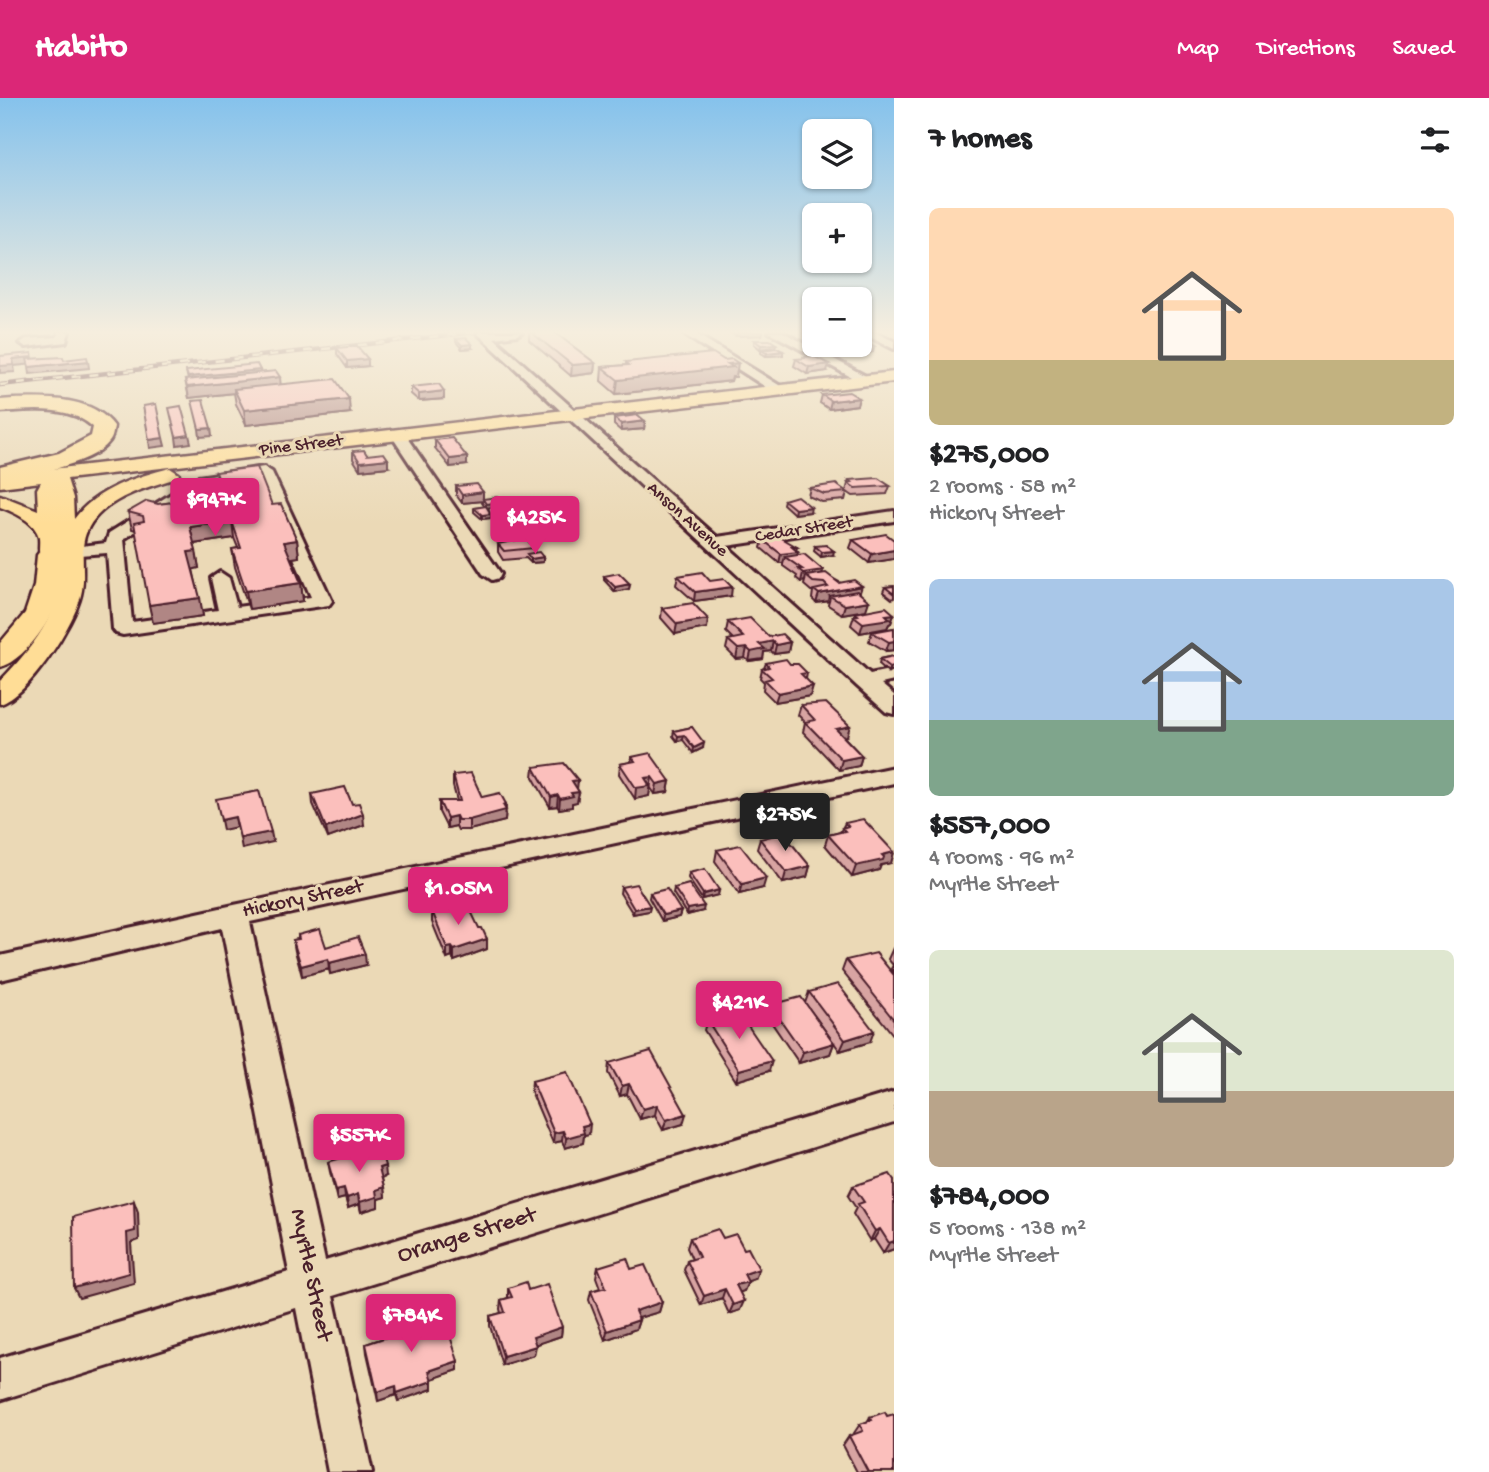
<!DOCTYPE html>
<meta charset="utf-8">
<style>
:root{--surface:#fff;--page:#f6f6f6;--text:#202124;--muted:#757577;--accent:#db2777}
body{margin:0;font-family:"Gochi Hand",sans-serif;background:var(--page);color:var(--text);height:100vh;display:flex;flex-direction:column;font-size:26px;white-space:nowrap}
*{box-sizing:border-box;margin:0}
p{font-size:23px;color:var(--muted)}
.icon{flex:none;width:38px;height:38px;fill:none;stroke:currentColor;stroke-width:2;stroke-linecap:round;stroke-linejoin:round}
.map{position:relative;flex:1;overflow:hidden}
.sheet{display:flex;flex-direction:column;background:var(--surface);width:595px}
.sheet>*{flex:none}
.buttons{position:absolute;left:802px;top:21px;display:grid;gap:14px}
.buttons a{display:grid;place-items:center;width:70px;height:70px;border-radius:10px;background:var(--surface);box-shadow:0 2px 5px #0004;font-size:35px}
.price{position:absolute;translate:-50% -60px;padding:0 16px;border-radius:7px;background:var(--accent);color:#fff;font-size:23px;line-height:46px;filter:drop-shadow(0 2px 4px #0008)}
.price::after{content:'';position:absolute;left:50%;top:42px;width:21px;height:16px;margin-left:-10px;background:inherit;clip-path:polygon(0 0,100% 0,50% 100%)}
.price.selected{background:#222;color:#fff}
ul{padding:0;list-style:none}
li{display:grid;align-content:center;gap:14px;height:371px;padding:0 35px}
li span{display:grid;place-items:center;height:217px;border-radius:10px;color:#555}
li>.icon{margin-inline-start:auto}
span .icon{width:126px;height:126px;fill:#fffc;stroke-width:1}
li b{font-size:30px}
h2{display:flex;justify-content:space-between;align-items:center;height:84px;padding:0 35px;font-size:30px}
header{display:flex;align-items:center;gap:42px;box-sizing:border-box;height:98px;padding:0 35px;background:var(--accent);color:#fff}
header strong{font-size:33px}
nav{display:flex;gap:38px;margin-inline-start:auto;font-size:24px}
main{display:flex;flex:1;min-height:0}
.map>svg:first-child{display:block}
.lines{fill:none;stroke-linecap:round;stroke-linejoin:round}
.minor-casing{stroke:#4a1f2b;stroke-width:6}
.major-casing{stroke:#4a1f2b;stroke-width:5}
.highway-casing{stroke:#4a1f2b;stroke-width:5}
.minor{fill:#ebd9b6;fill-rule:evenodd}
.major{fill:#ffdd96;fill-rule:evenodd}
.highway{fill:#ffdd96;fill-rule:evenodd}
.rail-casing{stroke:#4a1f2b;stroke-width:4.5}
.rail{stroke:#ebd9b6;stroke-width:2.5;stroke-dasharray:9;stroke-linecap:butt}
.wall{fill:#d8a4a2;stroke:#4a1f2b;stroke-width:2}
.shaded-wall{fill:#b08684;stroke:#4a1f2b;stroke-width:2}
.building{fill:#fbbfbc;stroke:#4a1f2b;stroke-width:2}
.labels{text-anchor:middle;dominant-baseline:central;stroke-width:6;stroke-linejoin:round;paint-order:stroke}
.far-street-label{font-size:18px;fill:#4a1f2b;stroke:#ebd9b6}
.street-label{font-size:21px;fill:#4a1f2b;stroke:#ebd9b6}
.near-street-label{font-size:24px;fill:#4a1f2b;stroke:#ebd9b6}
</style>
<header>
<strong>Habito</strong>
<nav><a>Map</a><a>Directions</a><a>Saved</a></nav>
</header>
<main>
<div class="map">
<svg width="894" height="1374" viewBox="0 0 894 1374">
<rect width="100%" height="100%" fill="#ebd9b6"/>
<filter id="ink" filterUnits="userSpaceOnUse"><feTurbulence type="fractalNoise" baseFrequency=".0143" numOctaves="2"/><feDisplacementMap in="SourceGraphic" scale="14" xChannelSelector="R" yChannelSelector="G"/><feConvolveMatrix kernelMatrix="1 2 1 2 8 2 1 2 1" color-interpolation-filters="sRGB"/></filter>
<g filter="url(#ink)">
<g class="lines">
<g class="minor-casing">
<path id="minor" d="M59,234H69L66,244L26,249L20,245L26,241L57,239Z
M476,234H522L517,237L494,240L717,439L894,413V423L727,448L870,576L894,571V583L881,586L894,597V616L886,614L857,588Z
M680,234H693L787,292L780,296L775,295Z
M769,234H783L873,282L867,286L862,285Z
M860,234H874L894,243V251Z
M398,333L403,334L501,476L499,480L492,482L483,476L391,337Z
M264,369L272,374L332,503L329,507L123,537L116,535L113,531L107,455L65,458L62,454L65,450L106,445L109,435L198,379ZM259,379L311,499L237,509L229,480L220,474L211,480L218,512L132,524L124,441L208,386Z
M894,669V685L250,824L325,1163L894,994V1024L333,1198L372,1374H328L296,1210L0,1302V1260L289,1174L222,830L0,882V858L234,807Z"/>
</g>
<g class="major-casing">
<path id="major" d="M894,274V284L67,381L73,400L74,421C96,391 135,379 170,370L179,376L177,380C148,389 105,400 89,429C77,450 87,474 81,497C75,525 28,599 0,606V583C33,549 64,512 61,462H42C37,454 40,448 39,440C36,424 14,414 0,409V397L38,412L37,391L41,384L0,389V377Z"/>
</g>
<g class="highway-casing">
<path id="highway" d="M13,301C46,300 92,298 114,328C113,333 113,340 109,344C91,368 28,376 0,383V369L59,355L91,338L93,329C68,307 32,312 0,314V302Z
M50,449L59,452C80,482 34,560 0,569V545L25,515L34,488L37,457L41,452Z"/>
</g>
<use href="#minor" class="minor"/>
<use href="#major" class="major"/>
<use href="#highway" class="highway"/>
<g class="rail-casing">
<path id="rail" d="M0,287L476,234"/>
</g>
<use href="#rail" class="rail"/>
</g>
<path class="wall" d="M529,234H554L595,265L594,275L571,278L529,242Z
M729,234H763L762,237L736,238Z
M801,234H814V236H805Z
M456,241L472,250L462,251L456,244Z
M754,242L776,246L775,249L760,251L754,246Z
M830,247H859L874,248L873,254L848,257L840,253L841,251H839Z
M337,250L368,268L347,270L337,256Z
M761,252L783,253V257L766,258L761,255Z
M803,259L827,273L807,276L794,268L796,261H803Z
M626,264L736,279H732L731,283L616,296L601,283L602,269L626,267Z
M186,273L260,275L280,286L350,315L246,327L236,306L234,295L189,300L185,282H188Z
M411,289L444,293V301L419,303L411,296Z
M822,297L859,300L857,307L829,311L820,305Z
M614,320L645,323L644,331L621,333L614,327Z
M435,342L467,367L450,369L435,350Z
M353,353L388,369L360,372L353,361Z
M216,374L272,407L297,442L299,459L291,460L301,485L303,503L249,511L235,469L232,451L238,450L234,440L194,446L199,470L193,471L203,518L153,525L136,432L132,431L128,414L158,406L221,398L219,390Z
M849,382L890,388L887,396L853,398L847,394L845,402L822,404L808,398L810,390L846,393Z
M456,388L483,394V401L500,404V408L487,410L491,420L482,421L474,414V410L485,409L482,405V403L462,405L456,397Z
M784,402L810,414L794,416L783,406Z
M763,442L796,453L797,457L823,472L822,475L860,495L866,512L842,516L828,507L829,503L816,505L812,501L813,493H811L804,487L805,483L801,484L796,480L797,478L783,468V465H779L761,450Z
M853,442H894V461L869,465L850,450Z
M498,446L534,450V455L543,459V464L531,465L526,460L503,462L498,454Z
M815,448L833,457L821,459L814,453Z
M604,478L630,486L629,491L615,494L604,482Z
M678,478L710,483L731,498L694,503L676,487Z
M894,488V500L892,501L883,494L885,489Z
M662,510L708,521L707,530L675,536L661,520Z
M855,515L894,516V517L891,525L889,526L887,530L860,535L851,527Z
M728,524L769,539L790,544L788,554L774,556L771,553L764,554L763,561L749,563L745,560L736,561L726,551L728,542L733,541L726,534Z
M894,530V552L886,553L869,543L872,534Z
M894,558L888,574L879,566L880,561Z
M766,565L790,566L807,575L806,581L810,598L775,604L763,592L764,584L760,580L762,571L764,570Z
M801,607L847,638L844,639L862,658L859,668L839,672L803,634L805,624L798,617Z
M692,629L703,650L693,655L683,642L677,643L673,638L674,633Z
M632,659L670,683L668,694L655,696L650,689L649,698L635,701L619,676L620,666L631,664Z
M534,669L577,691L579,694L577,704L572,705V709L559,711L557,708L550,709L533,679Z
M453,677L482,699L506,706L505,723L469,732H458L456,728L447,730L439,714V703H457L453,688Z
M312,696L352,706L364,727L328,740L313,706Z
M845,725L894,754L891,765L881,767L879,772L852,779L825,747L828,737L840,734Z
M760,741L810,768L807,779L783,785L757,751Z
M717,752L763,790L739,796L715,763Z
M689,775L719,792L718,797L702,801L688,780Z
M621,789L650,808L649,813L633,816L620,795Z
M674,790L703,813L687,817L673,795Z
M650,795L681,813L679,819L662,823L649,800Z
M432,813H455L479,830L487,841V851L454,863L452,859L447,861L432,824Z
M298,837L326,849L366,867L330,876L329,871L302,878L295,853L293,842L298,841Z
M893,850H894V875L891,871L893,867L888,861Z
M846,862L894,877V938L842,873Z
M809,894L870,944L840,953L805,905Z
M770,907L834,945L830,956L799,965L767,918Z
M707,922L769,973L736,983L704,932Z
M609,965L683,1026L663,1032L655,1017L640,1021L627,996L620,998L608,975Z
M532,983L589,1036L584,1037L583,1045L565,1050L562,1043L553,1045L531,993Z
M340,1055L350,1058L386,1078L382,1080L384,1089L385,1099L378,1101V1109L361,1114L359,1106L348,1110L345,1100L337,1102L330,1074L328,1064L341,1060Z
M894,1082V1151L883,1155L874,1141L870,1143L853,1116L856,1110L848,1098L853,1088Z
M690,1140H723L744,1151L759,1171L755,1181L748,1183L744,1193L740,1194V1212L729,1216L722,1200L701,1207L684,1172L687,1163L692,1161L687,1150Z
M598,1169L631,1171L662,1204L659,1214L638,1220L639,1222L636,1231L605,1242L589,1202L591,1193L600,1190L596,1179Z
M508,1190L528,1192L562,1229L561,1238L535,1247L534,1257L502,1267L490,1228V1218L501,1215L500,1211L501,1202L508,1200Z
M408,1222L431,1223L458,1263V1272L431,1281L432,1291L398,1303L396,1297L378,1303L367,1255L366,1246L408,1232Z
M870,1319L894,1374H857L843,1347L849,1338L855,1336L854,1335L860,1326L867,1324Z"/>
<path class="shaded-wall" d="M737,234H763L762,237L736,238Z
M472,246V250L462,251V247Z
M776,246L775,249L760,251L761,247Z
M874,248L873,254L848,257L850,250Z
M783,253V257L766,258L767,255Z
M32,255L34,266L14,268L15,274L0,275V268L13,261Z
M368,261V268L347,270V263Z
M88,263L89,270L30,276L29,269Z
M595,265L594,275L571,278L572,267Z
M738,265L736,279H732L731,283L616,296L618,282Z
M829,266L827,273L807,276L809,269Z
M260,272L261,279L189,286L188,279Z
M280,279L281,290L234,291V295L189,300L187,289Z
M444,293V301L419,303V296Z
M859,300L857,307L829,311L831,303Z
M349,301L350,315L246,327L244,312Z
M645,323L644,331L621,333V326Z
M211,330L212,338L200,339L199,331Z
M189,337L191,345L177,347L176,339Z
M163,340L165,348L150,350L149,342Z
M467,359V367L450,369V361Z
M388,361V369L360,372V364Z
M483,394V403L462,405V397Z
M500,404V408L486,410V406Z
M811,409L810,414L794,416L795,411Z
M491,416V420L482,421V417Z
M232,423L234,440L193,446L190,429Z
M297,442L299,459L286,461L284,444Z
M792,449H797L796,454H798L796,463L785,459L783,465H779L781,456Z
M894,452V461L869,465L872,456Z
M196,453L199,470L191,472L188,454Z
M834,453L833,457L821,459L822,454Z
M543,459V464L531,465V461Z
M823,472L821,481L806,478L805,483L801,484L803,475Z
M301,485L303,503L249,511L246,493Z
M630,486L629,491L615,494V489Z
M862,488L859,497L830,498L829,503L816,505L819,496Z
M732,489L731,498L694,503L695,494Z
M200,500L203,518L153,525L149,507Z
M869,503L866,512L842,516L845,507Z
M894,516L891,525L889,526L887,530L860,535L863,525L886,517Z
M708,521L707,530L675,536L677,526Z
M773,543L771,553L764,554L763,561L749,563L751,554L759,546Z
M894,543V552L886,553L889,544Z
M790,544L788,554L774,556L776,547Z
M747,550L745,560L736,561L738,551Z
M894,568V572L888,574L890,569Z
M813,588L810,598L775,604L778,595Z
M850,628L847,638L833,641L836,631Z
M684,637L683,642L677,643L678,638Z
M704,645L703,650L693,655L694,650Z
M862,658L859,668L839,672L842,662Z
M652,679L649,698L635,701L636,690L645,680Z
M578,682L577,692L572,683Z
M670,683L668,694L655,696L657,686Z
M579,694L577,704L572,705V709L559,711L560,701L571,695Z
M558,697L557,708L550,709L551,699Z
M506,706L505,723L469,732V722Z
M363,716L364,727L328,740L326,730Z
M456,718V728L447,730V720Z
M235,719L237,729L223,732L221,722Z
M271,734L273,744L242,751L240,740Z
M894,754L891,765L881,767L879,772L852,779L856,768L882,757Z
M810,768L807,779L783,785L786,774Z
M766,780L763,790L739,796L742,786Z
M719,792L718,797L702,801L703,796Z
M650,808L649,813L633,816L634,811Z
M704,808L703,813L687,817L688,811Z
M681,813L679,819L662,823L663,817Z
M487,841V851L454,863V852Z
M452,849V859L447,861V850Z
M365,856L366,867L330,876L329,865Z
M328,861L329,871L302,878L301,868Z
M874,933L870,944L840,953L845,942Z
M834,945L830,956L799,965L803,954Z
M772,963L769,973L736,983L739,972Z
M629,986L627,996L620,998L622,988Z
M657,1007L655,1017L640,1021L643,1011Z
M686,1016L683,1026L663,1032L666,1022Z
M590,1026L589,1036L584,1037L583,1045L565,1050L566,1040L582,1028Z
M563,1033L562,1043L553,1045L554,1035Z
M385,1068L386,1078L380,1081L379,1070Z
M384,1089L385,1099L378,1101V1109L361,1114L360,1104L376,1092Z
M344,1090L345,1100L337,1102L336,1092Z
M358,1096L359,1106L348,1110L347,1100Z
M134,1103L138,1114L139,1142L131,1145L134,1185L79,1200L74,1190L127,1135Z
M880,1131L874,1141L870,1143L875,1133Z
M894,1143V1151L883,1155L889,1145Z
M759,1171L755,1181L742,1185L748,1184L744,1193L732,1197L736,1187L744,1176Z
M725,1191L722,1200L701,1207L704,1198Z
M744,1203L740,1212L729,1216L733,1207Z
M662,1204L659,1214L632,1222L635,1213Z
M639,1222L636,1231L605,1242L607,1233Z
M562,1229L561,1238L531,1248L533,1239Z
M536,1248L534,1257L502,1267L503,1258Z
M458,1263V1272L429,1282V1273Z
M432,1283V1291L398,1303L397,1295Z
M396,1288V1297L378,1303L377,1294Z"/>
<path class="building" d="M531,234H554L595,265L572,267Z
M466,240L472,246L462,247L456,241Z
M754,242H770L776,246L761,247Z
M863,242L874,248L850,250L843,247H859V243Z
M357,248L368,261L347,263L337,250Z
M777,250L783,253L767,255L761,252Z
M32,255V259L13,261L14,267L0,268V258Z
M713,255L724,262L732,261L738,265L728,266L733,269L618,282L602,269L629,267L626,264Z
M813,258L829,266L809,269L796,261L806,260L803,259Z
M63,259L64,262L87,259L88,263L29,269L27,261Z
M257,266L260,272L188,279L186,273Z
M276,273L280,279L187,289L185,282Z
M335,281L349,301L244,312L234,291Z
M439,286L444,293L419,296L411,289Z
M849,294L859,300L831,303L822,297Z
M203,302L211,330L199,331L192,303Z
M156,306L163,340L149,342L143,308Z
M181,308L189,337L176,339L169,310Z
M638,317L645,323L621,326L614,320Z
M452,340L467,359L450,361L435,342Z
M364,352L367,357L384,355L388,361L360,364L353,353Z
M257,369L272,407L281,406L297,442L284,444L301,485L246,493L232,451L241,450L232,423L190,429L196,453L188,454L200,500L149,507L134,425L144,423L143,418L128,414L147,403L158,406L224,398L216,374Z
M878,380L890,388L855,390L848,385L852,384L849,382Z
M477,386L483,394L462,397L456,388Z
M836,386L847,394L824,396L810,390Z
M797,398L811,409L795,411L784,402Z
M497,399L500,404L486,406L483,401Z
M486,408L491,416L482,417L474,410Z
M886,436L894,442V452L872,456L853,442Z
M780,439L797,449H792L798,454L781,456L763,442Z
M526,440L534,450L504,453L498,446Z
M826,447L834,453L822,454L815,448Z
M539,454L543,459L531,461L527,456Z
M804,456L823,472L803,475L798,471H802L785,459Z
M702,474L710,483L724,481L732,489L695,494L678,478Z
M619,475L630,486L615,489L604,478Z
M826,475L839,485L854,482L862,488L819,496L814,492L828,489L824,485L813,484L806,478Z
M894,488V496L885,489Z
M857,493L869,503L845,507L830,498Z
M693,505L708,521L677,526L662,510Z
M886,509L894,516L886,517L890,521L863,525L854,518L858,517L855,515Z
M750,520L769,539L782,536L790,544L776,547L773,543L759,546L765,551L751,554L747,550L738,551L728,542L743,539L728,524Z
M894,530V543L889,544L872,534Z
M894,558V568L890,569L880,561Z
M786,561L790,566H798L807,575L801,576L813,588L778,595L765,582L772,580L762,571L769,569L766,565Z
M826,605L850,628L836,631L862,658L842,662L805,624L815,622L801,607Z
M692,629L704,645L694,650L684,637L678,638L674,633Z
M650,655L670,683L657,686L652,679L645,680L650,688L636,690L620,666L635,663L632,659Z
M564,665L578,682L572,683L579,694L571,695L573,698L560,701L558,697L551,699L534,669Z
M471,675L482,699L500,695L506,706L503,707L506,712L469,722H458L456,718L447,720L439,703H460L453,677Z
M345,689L352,706L359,705L363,716L326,730L312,696Z
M259,693L271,734L240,740L235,719L221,722L216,701Z
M863,721L894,754L882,757L884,759L883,762L856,768L828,737L845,733L842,730L848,728L845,725Z
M783,735L810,768L786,774L760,741Z
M740,747L766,780L742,786L717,752Z
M705,771L719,792L703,796L689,775Z
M636,786L650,808L634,811L621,789Z
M689,786L704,808L688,811L674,790Z
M667,791L681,813L663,817L650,795Z
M453,808L455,813L469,809L479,830H482L487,841L454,852L452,849L447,850L432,813Z
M320,831L326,849L358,839L365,856L329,865L328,861L301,868L293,842L299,841L298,837Z
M876,855L894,877V922L846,862Z
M838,886L874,933L845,942L809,894Z
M801,899L834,945L803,954L770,907Z
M738,913L772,963L739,972L707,922Z
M651,953L686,1016L666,1022L657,1007L643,1011L629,986L622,988L609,965Z
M567,974L590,1026L582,1028L584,1035L566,1040L563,1033L554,1035L532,983Z
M380,1049L385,1068L379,1070L384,1089L376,1092L377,1099L360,1104L358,1096L347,1100L344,1090L336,1092L328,1064L341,1060L340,1055L348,1053L350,1058Z
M890,1076L894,1082V1143L889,1145L880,1131L875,1133L858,1106L864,1104L853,1088Z
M134,1103L135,1133L127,1135L129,1175L74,1190L73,1119Z
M718,1131L723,1140L736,1136L744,1151L748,1150L759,1171L744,1176L748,1184L736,1187L744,1203L733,1207L725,1191L704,1198L687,1163L699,1159L690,1140Z
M627,1160L631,1171L645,1167L662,1204L635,1213L639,1222L607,1233L591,1193L606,1189L598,1169Z
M526,1184L528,1192L547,1186L562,1229L533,1239L536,1248L503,1258L490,1218L505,1214L501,1202L512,1199L508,1190Z
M429,1215L431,1223L444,1219L458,1263L429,1273L432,1283L397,1295L396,1288L377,1294L366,1246L410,1231L408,1222Z
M885,1314L887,1318L894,1316V1374H868L849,1338L863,1333L860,1326L872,1322L870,1319Z"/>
</g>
<linearGradient id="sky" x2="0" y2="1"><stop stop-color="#85c2ec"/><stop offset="0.55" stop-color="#f6eede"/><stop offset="1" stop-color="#f6eede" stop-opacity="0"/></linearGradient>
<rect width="894" height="426" fill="url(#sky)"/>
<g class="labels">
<g class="far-street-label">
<text transform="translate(301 348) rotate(-7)">Pine Street</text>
<text transform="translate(687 422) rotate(42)">Anson Avenue</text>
<text transform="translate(804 432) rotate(-9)">Cedar Street</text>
</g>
<g class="street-label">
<text transform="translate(303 802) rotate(-12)">Hickory Street</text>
</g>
<g class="near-street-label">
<text transform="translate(467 1138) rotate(-17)">Orange Street</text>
<text transform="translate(310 1177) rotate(78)">Myrtle Street</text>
</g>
</g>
</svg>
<div class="buttons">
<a><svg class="icon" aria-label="layers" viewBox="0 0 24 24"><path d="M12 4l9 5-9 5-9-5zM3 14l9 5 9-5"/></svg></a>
<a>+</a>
<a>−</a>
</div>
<b class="price" style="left:215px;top:440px">$947K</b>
<b class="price" style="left:535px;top:458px">$425K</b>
<b class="price selected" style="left:785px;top:755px">$275K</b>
<b class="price" style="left:458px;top:829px">$1.05M</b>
<b class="price" style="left:739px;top:943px">$421K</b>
<b class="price" style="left:359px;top:1076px">$557K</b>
<b class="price" style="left:411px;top:1256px">$784K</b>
</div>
<section class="sheet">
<h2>7 homes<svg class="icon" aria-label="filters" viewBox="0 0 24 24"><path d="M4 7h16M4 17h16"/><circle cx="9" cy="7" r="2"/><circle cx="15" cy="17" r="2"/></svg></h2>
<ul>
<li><span style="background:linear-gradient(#ffd9b3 70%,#c2b280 0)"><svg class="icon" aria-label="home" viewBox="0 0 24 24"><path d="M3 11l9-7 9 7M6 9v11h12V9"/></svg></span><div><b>$275,000</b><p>2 rooms · 58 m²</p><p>Hickory Street</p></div></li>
<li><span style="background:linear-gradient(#a9c7e8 65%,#7fa58c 0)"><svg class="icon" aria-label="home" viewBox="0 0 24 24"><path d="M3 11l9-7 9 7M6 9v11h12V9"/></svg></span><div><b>$557,000</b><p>4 rooms · 96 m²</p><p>Myrtle Street</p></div></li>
<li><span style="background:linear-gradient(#dfe7d0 65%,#b9a48a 0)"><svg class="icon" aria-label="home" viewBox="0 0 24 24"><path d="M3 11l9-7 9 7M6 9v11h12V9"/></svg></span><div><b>$784,000</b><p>5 rooms · 138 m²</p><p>Myrtle Street</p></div></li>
</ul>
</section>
</main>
